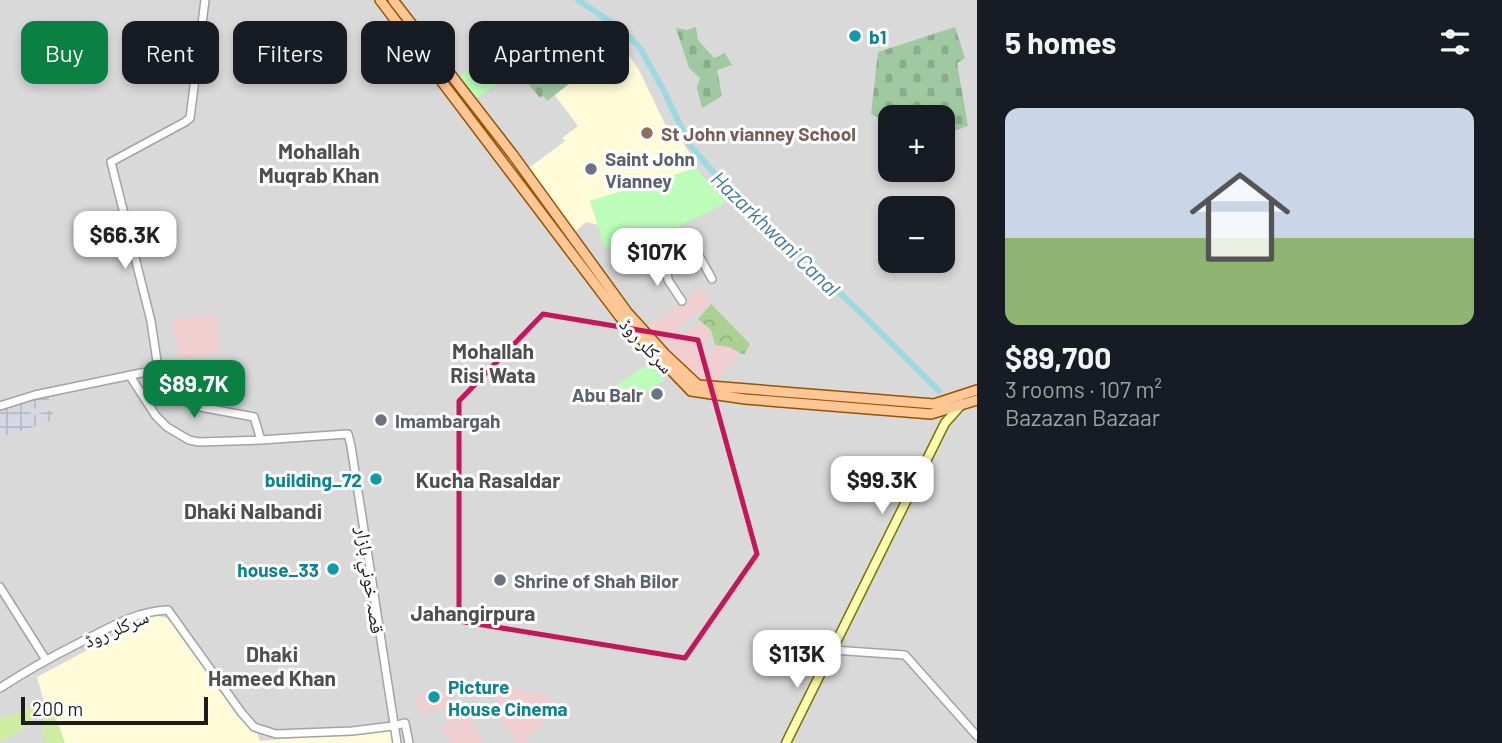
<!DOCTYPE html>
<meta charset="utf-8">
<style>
:root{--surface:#171b24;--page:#20242c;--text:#f1f3f6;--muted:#9ea1a6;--accent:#0b8043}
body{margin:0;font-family:Barlow,"Noto Naskh Arabic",sans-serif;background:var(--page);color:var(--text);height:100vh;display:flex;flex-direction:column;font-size:26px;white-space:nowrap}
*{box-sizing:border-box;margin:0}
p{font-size:23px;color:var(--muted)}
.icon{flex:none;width:38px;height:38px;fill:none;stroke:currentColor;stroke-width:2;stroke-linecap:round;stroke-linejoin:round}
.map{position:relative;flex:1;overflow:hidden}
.side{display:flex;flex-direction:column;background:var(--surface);width:525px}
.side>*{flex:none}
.top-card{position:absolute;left:21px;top:21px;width:665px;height:63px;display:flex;gap:14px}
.fabs{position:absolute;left:878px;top:105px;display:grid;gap:14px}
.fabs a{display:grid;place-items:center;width:77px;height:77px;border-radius:14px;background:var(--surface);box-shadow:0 4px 10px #0003;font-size:35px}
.scale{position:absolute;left:21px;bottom:18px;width:187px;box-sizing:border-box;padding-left:7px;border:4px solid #1c1c1c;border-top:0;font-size:19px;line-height:24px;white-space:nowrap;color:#1c1c1c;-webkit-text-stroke:5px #fff;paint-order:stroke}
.price{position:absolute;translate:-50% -60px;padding:0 16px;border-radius:14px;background:#fff;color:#222;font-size:23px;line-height:46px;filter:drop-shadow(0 2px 4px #0008)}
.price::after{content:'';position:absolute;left:50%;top:42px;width:21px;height:16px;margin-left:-10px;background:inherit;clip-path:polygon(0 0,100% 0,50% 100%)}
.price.current{background:var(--accent);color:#fff}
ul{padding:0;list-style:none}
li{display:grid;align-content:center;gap:14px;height:371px;padding:0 28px}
li span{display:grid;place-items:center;height:217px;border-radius:14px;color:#555}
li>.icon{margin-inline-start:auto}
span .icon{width:126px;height:126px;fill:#fffc;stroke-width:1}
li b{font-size:30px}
h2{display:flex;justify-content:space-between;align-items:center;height:84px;padding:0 28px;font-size:30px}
.pill{padding:0 24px;border-radius:14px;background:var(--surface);box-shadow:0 4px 10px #0003;font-size:24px;line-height:63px}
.pill.current{background:var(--accent);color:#fff}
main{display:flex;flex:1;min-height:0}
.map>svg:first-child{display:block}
.residential{fill:#dad9d9;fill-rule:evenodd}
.commercial{fill:#f1ced0}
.education{fill:#fffbd9}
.grass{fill:#cfeda2}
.forest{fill:url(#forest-crowns)}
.cemetery{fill:url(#cemetery-stones)}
.park{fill:#bbfdb9}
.plaza{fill:url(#plaza-grid)}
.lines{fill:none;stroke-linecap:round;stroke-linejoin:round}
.canal{stroke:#9ed8e0;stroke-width:6}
.tertiary-casing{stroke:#a3a3a3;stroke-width:10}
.secondary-casing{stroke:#767600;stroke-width:11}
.primary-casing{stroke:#945400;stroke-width:12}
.tertiary{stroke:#fff;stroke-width:7}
.secondary{stroke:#fefab0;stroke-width:8}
.primary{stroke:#ffc695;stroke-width:9}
.marked{fill:none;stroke:#c2185b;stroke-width:5;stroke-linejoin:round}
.culture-dot{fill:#0f9aa8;stroke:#fff;stroke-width:2.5}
.education-dot{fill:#8d6e63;stroke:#fff;stroke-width:2.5}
.worship-dot{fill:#6b7280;stroke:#fff;stroke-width:2.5}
.labels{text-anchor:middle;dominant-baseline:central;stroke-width:6;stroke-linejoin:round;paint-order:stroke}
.culture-label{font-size:19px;font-weight:bold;fill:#0d838f;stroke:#fff;text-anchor:start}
.education-label{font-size:19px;font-weight:bold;fill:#785e54;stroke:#fff;text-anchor:start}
.worship-label{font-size:19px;font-weight:bold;fill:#5b616d;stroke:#fff;text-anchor:start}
.street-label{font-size:19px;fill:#1c1c1c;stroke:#fff}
.neighbourhood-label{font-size:21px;font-weight:bold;fill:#4f4f4f;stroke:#fff}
.water-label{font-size:21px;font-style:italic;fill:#3d7aa2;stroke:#fff}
</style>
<main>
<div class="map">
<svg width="977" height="743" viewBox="0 0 977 743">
<defs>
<pattern id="forest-crowns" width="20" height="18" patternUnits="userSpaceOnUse" patternTransform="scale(1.75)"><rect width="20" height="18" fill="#abd192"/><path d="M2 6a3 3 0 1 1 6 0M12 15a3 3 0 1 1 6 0" fill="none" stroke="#93b37d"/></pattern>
<pattern id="cemetery-stones" width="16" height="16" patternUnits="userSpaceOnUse" patternTransform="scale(1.75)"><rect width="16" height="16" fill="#a0c9a2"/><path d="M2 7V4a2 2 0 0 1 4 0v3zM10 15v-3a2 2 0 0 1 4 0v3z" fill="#89ac8b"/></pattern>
<pattern id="plaza-grid" width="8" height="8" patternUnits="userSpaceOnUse" patternTransform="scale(1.75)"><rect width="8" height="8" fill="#d5d7e4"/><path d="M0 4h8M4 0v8" fill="none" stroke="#b6b8c3"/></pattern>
</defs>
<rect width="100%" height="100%" fill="#eee9e1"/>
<path class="residential" d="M0,0H977V743H0ZM891,117H943V170H891ZM891,208H943V261H891Z"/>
<path class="commercial" d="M702,288L712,303L676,328L683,335L703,320L711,335L697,351L705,360L715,345L725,343L739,354L732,365L729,364L718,381L698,385L647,327Z
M216,314L220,353L181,358L171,320Z
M498,686L550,696L544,723L522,743H518L497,716Z
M449,690L450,702L455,710L458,708L462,712L451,719L443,709L420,713L415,696Z
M468,717L484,741L471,743H450L440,728L451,721Z"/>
<path class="education" d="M627,53L639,70L665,124L681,140L697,164L693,166L696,168L590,201L598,225L586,222L574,233L526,170L565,141L562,138L578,126L554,94L569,84L560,72L565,65L578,64L593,66L610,62Z
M153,615L170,619L183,631L204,663L215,682L218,681L244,722H253L260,741L390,729L393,743H53L46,709L37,677Z"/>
<path class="grass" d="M39,703L47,704L58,723L65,743H47L41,730L44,727V720L38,715L32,719L31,725L2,741L0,738V718L10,716Z"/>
<path class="forest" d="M593,22L614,34L625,47L608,56L592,60L564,59L567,38C579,37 586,30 593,22Z
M711,304L750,344L744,355L729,347L715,345L711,330L698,319Z"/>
<path class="cemetery" d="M696,27L698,40L714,58L725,53L732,65L717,70L722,96L702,108L697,88L700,78L689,68L676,28L687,30Z
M955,27L965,58L957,63L968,126L954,131L943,128V117H891V123L871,114L878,52Z
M559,66L560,72L569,84L547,101L543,96L540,98L523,78L531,73Z"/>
<path class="park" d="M493,69L499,83L473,100L458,79L467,70L478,80H488Z
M696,168L726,203L668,232L649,244L605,248L590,201Z
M648,364L665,380L649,389L650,391L636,398L617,385Z"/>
<path class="plaza" d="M35,395L50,399L41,406L30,410L31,416L52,410L55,420L0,437V406Z"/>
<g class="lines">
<path class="canal" d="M578,0L611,22L630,37L640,48L663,89L689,144L720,180L861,313L939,391"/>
<g class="tertiary-casing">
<path id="tertiary" d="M205,0L190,118L185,122L111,162L151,321L159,375L164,388L171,395L195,406L254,417L261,440
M692,243L712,279
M661,259L667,272L668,280L682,301
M130,376L156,416L167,427L189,440L199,442L261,440L348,434L351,446L397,743
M0,406L35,395L141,373L149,372L159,375
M0,587L46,660
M833,650L905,655L977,736
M0,688C26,671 53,656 81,642C109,628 136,611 168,610L241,712L254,727L276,734L352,731L393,726L405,723L409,743"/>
</g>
<g class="secondary-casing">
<path id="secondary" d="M786,743L945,423L962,404"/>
</g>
<g class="primary-casing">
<path id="primary" d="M380,0L620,317L691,391L745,399L931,414L977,400
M393,0L513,155L627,312L665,354L698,385L934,404L977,390"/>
</g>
<use href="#tertiary" class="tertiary"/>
<use href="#secondary" class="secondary"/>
<use href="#primary" class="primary"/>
</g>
<path class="marked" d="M543,314L698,340L757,554L685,658L459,621V401Z"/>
<g class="culture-dot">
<circle cx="855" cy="36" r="7"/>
<circle cx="376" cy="479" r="7"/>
<circle cx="333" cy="569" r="7"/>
<circle cx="434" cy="697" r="7"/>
</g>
<circle class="education-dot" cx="647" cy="133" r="7"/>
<g class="worship-dot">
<circle cx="591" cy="169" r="7"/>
<circle cx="657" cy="394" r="7"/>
<circle cx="381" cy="420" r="7"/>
<circle cx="500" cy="580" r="7"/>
</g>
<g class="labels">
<g class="culture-label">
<text x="869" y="36">b1</text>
<text x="362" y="479" text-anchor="end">building_72</text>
<text x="319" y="569" text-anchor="end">house_33</text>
<text x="448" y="686">Picture<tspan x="448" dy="22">House Cinema</tspan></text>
</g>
<g class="education-label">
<text x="661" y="133">St John vianney School</text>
</g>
<g class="worship-label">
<text x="605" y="158">Saint John<tspan x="605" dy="22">Vianney</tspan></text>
<text x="643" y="394" text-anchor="end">Abu Balr</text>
<text x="395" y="420">Imambargah</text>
<text x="514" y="580">Shrine of Shah Bilor</text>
</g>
<g class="street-label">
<text transform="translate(647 345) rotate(47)">سرکلر روڈ</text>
<text transform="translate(371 580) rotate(82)">قصہ خوني بازار</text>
<text transform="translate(116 628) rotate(-23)">سرکلر روڈ</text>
</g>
<g class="neighbourhood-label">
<text x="319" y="150">Mohallah<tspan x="319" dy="24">Muqrab Khan</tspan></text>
<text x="493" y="350">Mohallah<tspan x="493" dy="24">Risi Wata</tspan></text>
<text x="488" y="479">Kucha Rasaldar</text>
<text x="253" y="510">Dhaki Nalbandi</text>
<text x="473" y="612">Jahangirpura</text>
<text x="272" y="653">Dhaki<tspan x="272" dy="24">Hameed Khan</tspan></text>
</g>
<g class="water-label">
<text transform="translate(776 233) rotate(44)">Hazarkhwani Canal</text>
</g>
</g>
</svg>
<div class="fabs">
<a>+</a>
<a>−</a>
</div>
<div class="scale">200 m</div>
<b class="price" style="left:125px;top:271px">$66.3K</b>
<b class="price" style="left:657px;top:288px">$107K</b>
<b class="price current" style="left:194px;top:420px">$89.7K</b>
<b class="price" style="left:882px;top:516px">$99.3K</b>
<b class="price" style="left:797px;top:690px">$113K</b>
<div class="top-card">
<a class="pill current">Buy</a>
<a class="pill">Rent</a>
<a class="pill">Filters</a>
<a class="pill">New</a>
<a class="pill">Apartment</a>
</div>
</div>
<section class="side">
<h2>5 homes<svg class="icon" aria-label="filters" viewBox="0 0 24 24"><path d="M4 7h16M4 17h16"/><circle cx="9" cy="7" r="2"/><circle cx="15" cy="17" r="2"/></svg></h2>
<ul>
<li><span style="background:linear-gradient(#c9d6e8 60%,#8fb573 0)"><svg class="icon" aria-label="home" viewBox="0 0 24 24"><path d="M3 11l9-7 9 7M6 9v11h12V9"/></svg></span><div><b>$89,700</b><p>3 rooms · 107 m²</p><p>Bazazan Bazaar</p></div></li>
</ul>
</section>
</main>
